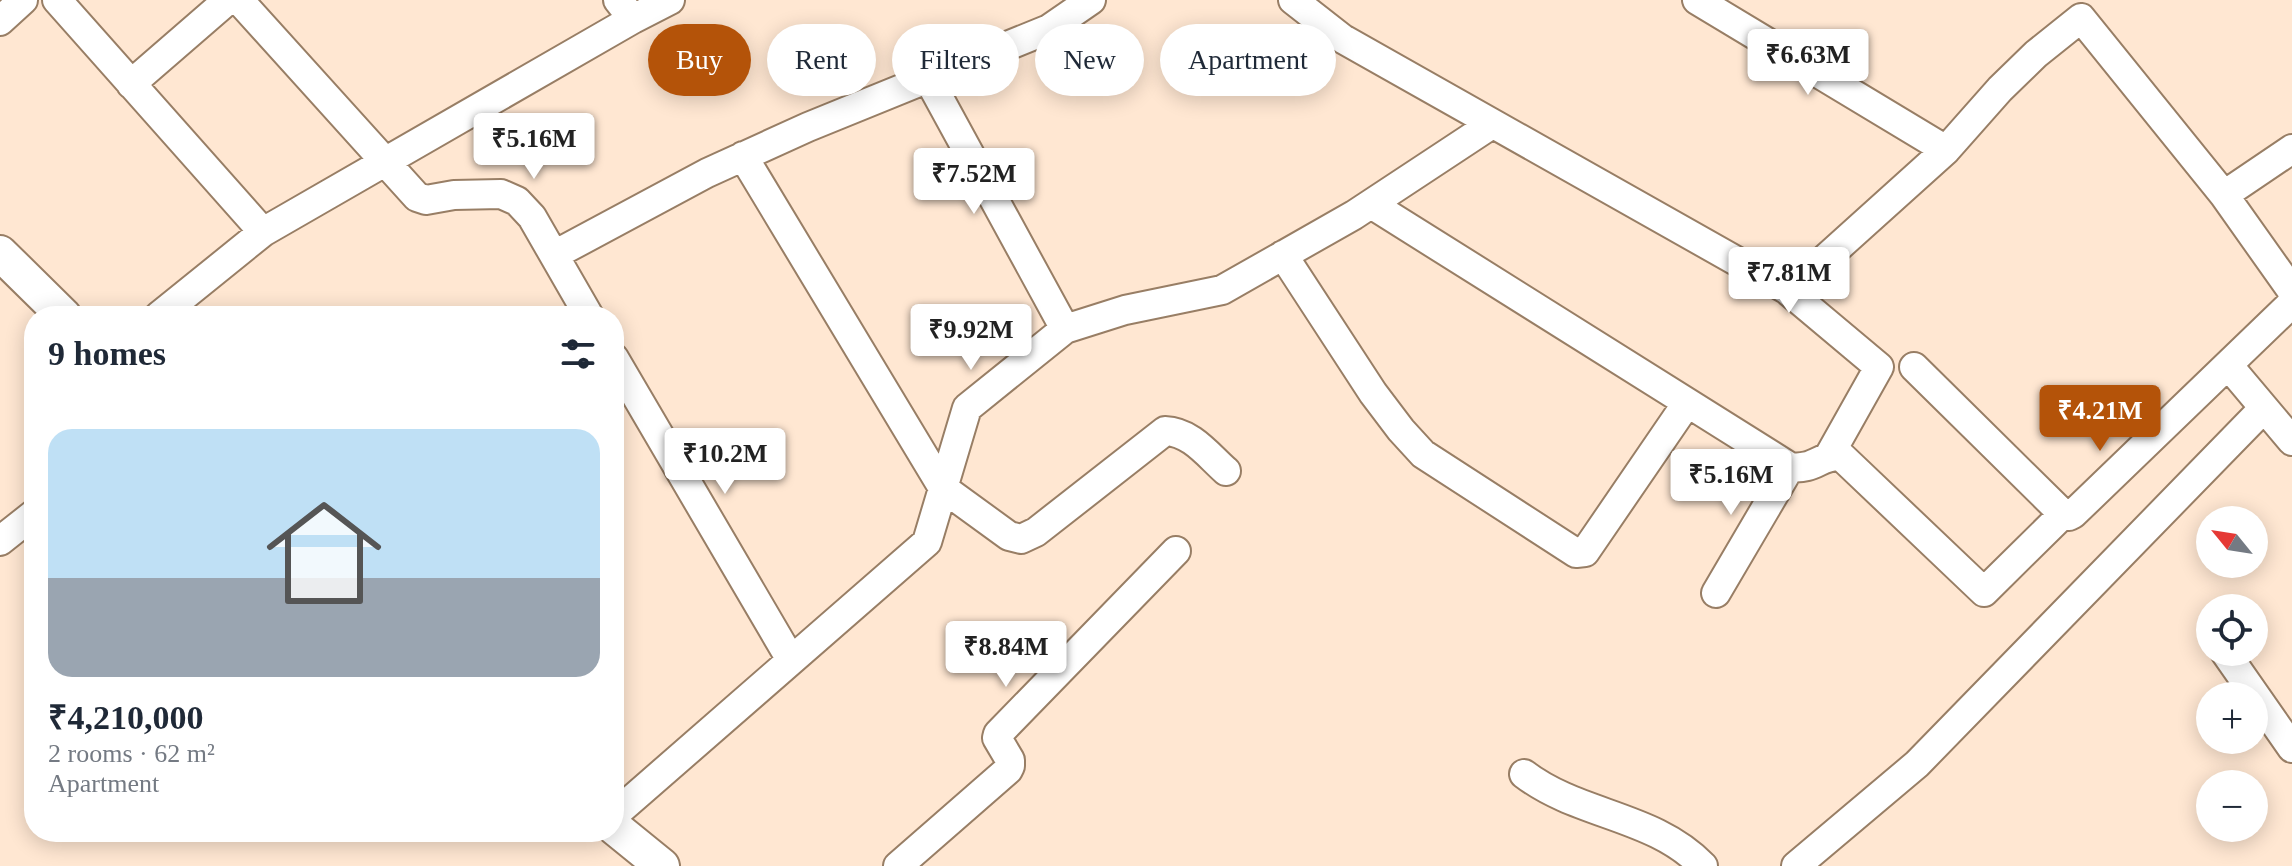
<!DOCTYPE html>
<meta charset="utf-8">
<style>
:root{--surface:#fff;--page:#f2f2f3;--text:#1f2937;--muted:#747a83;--accent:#b45309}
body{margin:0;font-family:"Times New Roman",serif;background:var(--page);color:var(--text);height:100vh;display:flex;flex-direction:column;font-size:30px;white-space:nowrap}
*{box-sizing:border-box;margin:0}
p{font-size:26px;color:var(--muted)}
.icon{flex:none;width:44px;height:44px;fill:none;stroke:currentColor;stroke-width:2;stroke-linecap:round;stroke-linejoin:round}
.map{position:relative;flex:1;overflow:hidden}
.drawer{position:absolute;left:24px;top:306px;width:600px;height:536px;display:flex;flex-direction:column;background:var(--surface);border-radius:32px;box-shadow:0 4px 20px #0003}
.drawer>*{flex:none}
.guide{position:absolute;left:648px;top:24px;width:760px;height:72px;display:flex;gap:16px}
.needle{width:52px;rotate:300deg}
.tools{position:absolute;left:2196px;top:506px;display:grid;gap:16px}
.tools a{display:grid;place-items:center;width:72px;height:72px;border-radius:50%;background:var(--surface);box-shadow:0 4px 20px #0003;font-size:40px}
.price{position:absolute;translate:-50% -68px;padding:0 18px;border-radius:8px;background:#fff;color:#222;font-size:26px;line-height:52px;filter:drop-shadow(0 2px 4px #0008)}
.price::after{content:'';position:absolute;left:50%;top:48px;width:24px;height:18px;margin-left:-12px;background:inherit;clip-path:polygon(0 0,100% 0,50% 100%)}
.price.current{background:var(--accent);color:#fff}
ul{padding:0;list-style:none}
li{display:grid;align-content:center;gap:16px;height:424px;padding:0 24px}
li span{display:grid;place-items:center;height:248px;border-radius:24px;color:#555}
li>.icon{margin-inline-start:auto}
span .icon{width:144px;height:144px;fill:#fffc;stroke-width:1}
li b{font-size:34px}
h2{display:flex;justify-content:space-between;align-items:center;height:96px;padding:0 24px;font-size:34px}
.chip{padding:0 28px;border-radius:36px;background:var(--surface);box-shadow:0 4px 20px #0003;font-size:28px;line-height:72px}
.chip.current{background:var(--accent);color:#fff}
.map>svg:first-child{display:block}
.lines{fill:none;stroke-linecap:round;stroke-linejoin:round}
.minor-casing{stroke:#987e65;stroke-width:32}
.tertiary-casing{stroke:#987e65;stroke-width:38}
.minor{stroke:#fff;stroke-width:28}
.tertiary{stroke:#fff;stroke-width:34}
</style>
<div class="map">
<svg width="2292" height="866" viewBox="0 0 2292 866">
<rect width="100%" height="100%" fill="#ffe7d2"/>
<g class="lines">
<g class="minor-casing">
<path id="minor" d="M57,0L263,232
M239,0L417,197L426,200L454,195L501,194L517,201L532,217L589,316
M618,0L633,19
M1293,0L1343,39L1786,289L1795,286L1946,150L2000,89L2036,54L2081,18L2224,195L2292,291
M1697,0L1946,150
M0,21L23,0
M928,78L1065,329
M131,84L228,0
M743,156L943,488L1009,536L1021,539L1036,532L1165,431C1191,432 1207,454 1226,471
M2224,195L2292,149
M1371,204L1790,467C1816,470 1819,455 1841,456L1984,592L2063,514
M554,255L707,173L808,127L1049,29L1091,0
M1283,255L1373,393L1401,430L1423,454L1576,553L1585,552L1687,403
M1786,289L1879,367L1829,456
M159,316L263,232L633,19L670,0
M614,358L791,660
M2228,365L2292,441
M1914,367L2063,514L2069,516L2073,514L2291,304L2292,300
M0,541L34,514
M1716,593L1790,467
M2225,652L2292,748
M1524,774C1579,816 1654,815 1703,866
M614,815L927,542L967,408L1065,329L1125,310L1222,290L1354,215L1492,124
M898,866L1008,770L1010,766V760L997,738L998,734L1176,551
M1796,866L1917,764L2264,408"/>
</g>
<g class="tertiary-casing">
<path id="tertiary" d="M0,253L64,316
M614,827L662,866"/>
</g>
<use href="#minor" class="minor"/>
<use href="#tertiary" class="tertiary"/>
</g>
</svg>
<div class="tools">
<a><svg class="needle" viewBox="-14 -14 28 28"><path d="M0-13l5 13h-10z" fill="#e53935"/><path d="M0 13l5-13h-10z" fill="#747a83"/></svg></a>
<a><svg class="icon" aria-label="locate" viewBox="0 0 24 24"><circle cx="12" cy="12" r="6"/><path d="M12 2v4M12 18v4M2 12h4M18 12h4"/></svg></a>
<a>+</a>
<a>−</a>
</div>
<b class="price" style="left:1808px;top:97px">₹6.63M</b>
<b class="price" style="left:534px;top:181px">₹5.16M</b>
<b class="price" style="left:974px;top:216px">₹7.52M</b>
<b class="price" style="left:1789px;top:315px">₹7.81M</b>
<b class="price" style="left:971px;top:372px">₹9.92M</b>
<b class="price current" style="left:2100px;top:453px">₹4.21M</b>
<b class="price" style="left:725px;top:496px">₹10.2M</b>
<b class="price" style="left:1731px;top:517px">₹5.16M</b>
<b class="price" style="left:1006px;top:689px">₹8.84M</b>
<div class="guide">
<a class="chip current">Buy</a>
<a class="chip">Rent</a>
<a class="chip">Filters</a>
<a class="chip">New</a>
<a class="chip">Apartment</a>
</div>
<section class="drawer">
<h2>9 homes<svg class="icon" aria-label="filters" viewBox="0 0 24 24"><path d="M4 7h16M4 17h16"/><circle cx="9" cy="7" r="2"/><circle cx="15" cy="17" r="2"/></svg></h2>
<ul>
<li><span style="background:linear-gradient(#bfe0f5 60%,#9aa5b1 0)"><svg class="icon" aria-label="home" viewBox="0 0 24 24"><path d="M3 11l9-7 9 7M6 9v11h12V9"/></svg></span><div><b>₹4,210,000</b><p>2 rooms · 62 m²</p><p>Apartment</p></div></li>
</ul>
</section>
</div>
